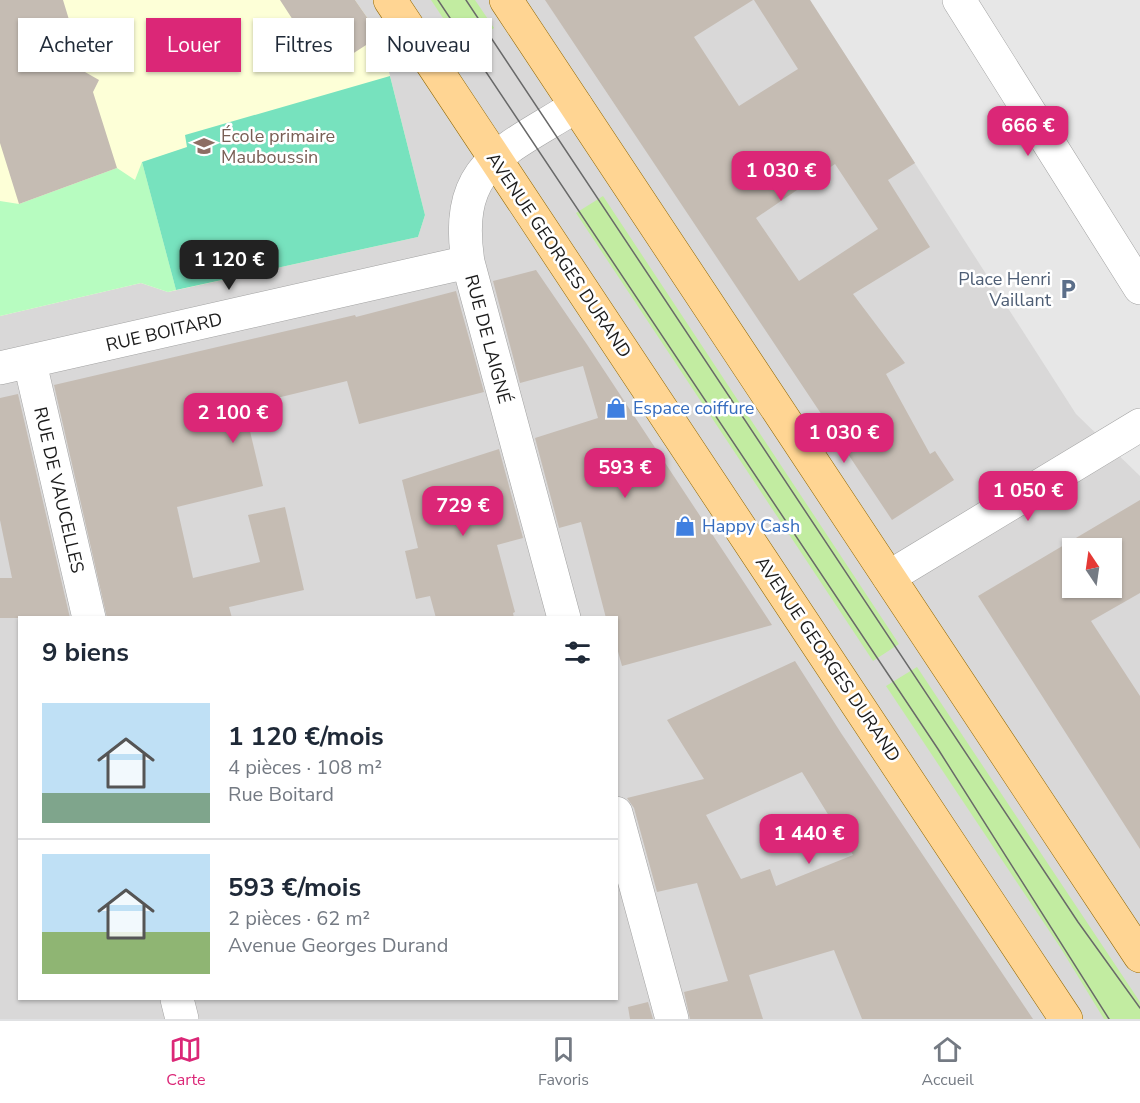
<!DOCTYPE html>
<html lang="fr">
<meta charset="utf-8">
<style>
:root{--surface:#fff;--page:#f2f2f3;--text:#1f2937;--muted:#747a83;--line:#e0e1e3;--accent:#db2777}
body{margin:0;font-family:"Nunito Sans",sans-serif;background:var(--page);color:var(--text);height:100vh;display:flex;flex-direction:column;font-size:22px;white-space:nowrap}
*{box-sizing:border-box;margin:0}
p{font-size:20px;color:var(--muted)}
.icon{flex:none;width:33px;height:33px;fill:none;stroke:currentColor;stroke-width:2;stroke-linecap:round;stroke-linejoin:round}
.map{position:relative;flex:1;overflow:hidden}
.details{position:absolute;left:18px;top:616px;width:600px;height:384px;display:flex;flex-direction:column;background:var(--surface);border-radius:0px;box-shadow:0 2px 4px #0004}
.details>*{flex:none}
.guide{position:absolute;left:18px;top:18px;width:600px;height:54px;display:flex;gap:12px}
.needle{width:39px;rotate:347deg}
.fabs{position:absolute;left:1062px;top:538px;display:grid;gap:12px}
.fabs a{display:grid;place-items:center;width:60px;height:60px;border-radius:0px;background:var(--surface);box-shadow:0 2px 4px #0004;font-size:30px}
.price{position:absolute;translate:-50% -51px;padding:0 14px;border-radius:12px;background:var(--accent);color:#fff;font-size:20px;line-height:39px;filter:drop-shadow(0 2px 3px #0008)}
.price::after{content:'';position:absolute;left:50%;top:36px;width:18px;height:14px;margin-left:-9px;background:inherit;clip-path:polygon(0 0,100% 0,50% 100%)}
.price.active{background:#222;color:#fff}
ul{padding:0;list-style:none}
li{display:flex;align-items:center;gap:18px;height:150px;padding:0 24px}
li+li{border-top:2px solid var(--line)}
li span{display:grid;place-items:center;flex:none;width:168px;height:120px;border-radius:0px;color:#555}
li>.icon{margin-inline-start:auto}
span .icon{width:72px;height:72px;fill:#fffc;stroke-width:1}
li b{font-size:26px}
h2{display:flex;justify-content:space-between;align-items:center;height:72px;padding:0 24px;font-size:26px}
.chip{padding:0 21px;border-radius:0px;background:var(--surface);box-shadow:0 2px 4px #0004;font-size:21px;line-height:54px}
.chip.active{background:var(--accent);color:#fff}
.menu{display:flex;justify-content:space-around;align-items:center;height:84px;border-top:2px solid var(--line);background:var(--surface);font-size:16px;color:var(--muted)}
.menu a{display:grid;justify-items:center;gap:3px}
.menu .active{color:var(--accent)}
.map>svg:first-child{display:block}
.residential{fill:#d9d8d8;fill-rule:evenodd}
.education{fill:#fdffd7}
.grass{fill:#c2eca1}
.park{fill:#b7fcc0}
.pitch{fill:#77e2be}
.parking{fill:#e7e7e7}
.building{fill:#c5bcb3;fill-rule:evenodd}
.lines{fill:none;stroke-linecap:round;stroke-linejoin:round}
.minor-casing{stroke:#a2a2a2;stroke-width:34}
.major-casing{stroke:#926800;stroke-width:34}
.minor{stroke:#fff;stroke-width:33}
.major{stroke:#ffd593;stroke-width:33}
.tram{stroke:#696969;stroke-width:1.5}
.labels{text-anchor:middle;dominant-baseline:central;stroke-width:5;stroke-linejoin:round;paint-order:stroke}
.education-label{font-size:18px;fill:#785e54;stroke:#fff;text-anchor:start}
.street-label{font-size:18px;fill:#1b1b1b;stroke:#fff}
.service-label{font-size:18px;fill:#4e5e75;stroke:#fff;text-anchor:end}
.shop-label{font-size:18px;fill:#366cbe;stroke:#fff;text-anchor:start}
</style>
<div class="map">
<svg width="1140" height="1019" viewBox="0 0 1140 1019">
<rect width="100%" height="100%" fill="#ede9df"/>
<path class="residential" d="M0,0H1140V1019H0ZM1072,549H1112V588H1072ZM20,618H616V999H20Z"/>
<path class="education" d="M0,0H355L380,36L425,215L418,237L168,292L141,283L0,316Z"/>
<path class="grass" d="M431,0H475L494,28L463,48Z
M603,196L899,644L873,661L576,213Z
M917,667L1140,1002V1019H1104L1060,947L886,686Z"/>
<path class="park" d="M142,162L176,290L168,292L141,283L0,316V201L19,204L117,168L135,180Z"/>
<path class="pitch" d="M390,76L425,215L418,237L176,290L142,162L187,147L185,135Z"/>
<path class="parking" d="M810,0H1140V476L1076,414Z"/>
<path class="building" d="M0,0H63L85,72L99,80L93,92L117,168L19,204L0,143Z
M280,0H355L380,36L326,71Z
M545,0H753L694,37L739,106L798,69L754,0H810L915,163L888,180L930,247L853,294L905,363L886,374L930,454L935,451L954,480L892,520ZM835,164L878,229L799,281L756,218Z
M536,270L586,343L772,625L622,666L616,644V618H606L581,522L559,528L535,438L598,418L583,366L520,383L493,281Z
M456,291L484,392L359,424L347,381L244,406L263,486L177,507L193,578L260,562L248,515L285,507L304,590L229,607L232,618H107L54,385L355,315L356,317Z
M18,394L70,618H0V578H12L0,520V398Z
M499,449L523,538L497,545L515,612L513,613L514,618H436L430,596L416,599L405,551L418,548L402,480Z
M1140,500V593L1091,621L1140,696V849L978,596ZM1072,549H1112V588H1072Z
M795,661L841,733L1033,1019H862L834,950L749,975L763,1019H690L684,992L728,981L697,883L657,892L634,808L627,798L704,779L667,720ZM802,772L853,855L776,886L770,869L741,879L706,815Z
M648,1002L653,1019H630L628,1007Z"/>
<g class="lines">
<g class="minor-casing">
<path id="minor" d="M959,0L1140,288
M30,363L89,618
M0,368L468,262
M889,577L1140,425
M564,618L468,262C453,164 504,152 576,106
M616,813L672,1019
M177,999L182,1019"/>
</g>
<g class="major-casing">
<path id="major" d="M390,0L1066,1019
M506,0L1140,956"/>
</g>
<use href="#minor" class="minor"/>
<use href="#major" class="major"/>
<path class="tram" d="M438,0L938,749L1109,1019
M466,0L1078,922L1140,1008"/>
</g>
<defs>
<g id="school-bare" transform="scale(1.62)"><path d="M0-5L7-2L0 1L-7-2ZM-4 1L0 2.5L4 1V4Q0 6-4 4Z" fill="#8d6e63" stroke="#fff" stroke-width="2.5" paint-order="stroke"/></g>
<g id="parking-bare" transform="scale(1.62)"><path d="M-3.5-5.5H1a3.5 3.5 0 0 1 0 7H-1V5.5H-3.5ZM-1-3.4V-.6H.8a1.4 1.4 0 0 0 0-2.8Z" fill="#5c6f8a" stroke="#fff" stroke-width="2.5" paint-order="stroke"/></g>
<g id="shop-bare" transform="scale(1.62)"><path d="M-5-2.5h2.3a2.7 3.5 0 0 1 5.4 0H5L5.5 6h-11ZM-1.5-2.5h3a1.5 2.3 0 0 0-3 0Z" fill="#3f7fe0" stroke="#fff" stroke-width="2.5" paint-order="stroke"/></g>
</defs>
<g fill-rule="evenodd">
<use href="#school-bare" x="204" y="146"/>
<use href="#parking-bare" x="1068" y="289"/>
<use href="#shop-bare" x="616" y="408"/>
<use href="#shop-bare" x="685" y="526"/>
</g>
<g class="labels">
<g class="education-label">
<text x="221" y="136">École primaire<tspan x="221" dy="21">Mauboussin</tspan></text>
</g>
<g class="street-label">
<text transform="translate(559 255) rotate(56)">AVENUE GEORGES DURAND</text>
<text transform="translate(164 332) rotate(-13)">RUE BOITARD</text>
<text transform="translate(488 339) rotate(75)">RUE DE LAIGNÉ</text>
<text transform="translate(59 490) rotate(77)">RUE DE VAUCELLES</text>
<text transform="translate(828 659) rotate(56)">AVENUE GEORGES DURAND</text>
</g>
<g class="service-label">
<text x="1051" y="279">Place Henri<tspan x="1051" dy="21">Vaillant</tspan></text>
</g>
<g class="shop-label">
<text x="633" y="408">Espace coiffure</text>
<text x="702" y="526">Happy Cash</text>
</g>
</g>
</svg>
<div class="fabs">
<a><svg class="needle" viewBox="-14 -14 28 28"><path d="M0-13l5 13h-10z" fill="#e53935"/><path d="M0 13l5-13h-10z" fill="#747a83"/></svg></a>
</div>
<b class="price" style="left:1028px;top:157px">666 €</b>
<b class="price" style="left:781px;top:202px">1 030 €</b>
<b class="price active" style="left:229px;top:291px">1 120 €</b>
<b class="price" style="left:233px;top:444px">2 100 €</b>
<b class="price" style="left:844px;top:464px">1 030 €</b>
<b class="price" style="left:625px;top:499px">593 €</b>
<b class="price" style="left:1028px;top:522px">1 050 €</b>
<b class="price" style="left:463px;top:537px">729 €</b>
<b class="price" style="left:809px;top:865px">1 440 €</b>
<div class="guide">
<a class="chip">Acheter</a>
<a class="chip active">Louer</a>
<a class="chip">Filtres</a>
<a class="chip">Nouveau</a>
</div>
<section class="details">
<h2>9 biens<svg class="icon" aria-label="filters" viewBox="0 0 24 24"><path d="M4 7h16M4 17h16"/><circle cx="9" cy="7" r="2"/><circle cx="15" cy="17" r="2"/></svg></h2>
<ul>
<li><span style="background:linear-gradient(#bfe0f5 75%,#7fa58c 0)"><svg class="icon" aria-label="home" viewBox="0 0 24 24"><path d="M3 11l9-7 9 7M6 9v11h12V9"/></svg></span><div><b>1 120 €/mois</b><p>4 pièces · 108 m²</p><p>Rue Boitard</p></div></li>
<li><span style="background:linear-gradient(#bfe0f5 65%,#8fb573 0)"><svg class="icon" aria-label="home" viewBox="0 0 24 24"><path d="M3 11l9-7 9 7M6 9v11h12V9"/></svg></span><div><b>593 €/mois</b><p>2 pièces · 62 m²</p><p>Avenue Georges Durand</p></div></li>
</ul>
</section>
</div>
<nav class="menu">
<a class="active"><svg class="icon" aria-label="map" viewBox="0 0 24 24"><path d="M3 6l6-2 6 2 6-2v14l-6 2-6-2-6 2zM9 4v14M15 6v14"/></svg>Carte</a>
<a><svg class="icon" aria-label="saved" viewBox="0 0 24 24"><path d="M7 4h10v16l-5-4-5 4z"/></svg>Favoris</a>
<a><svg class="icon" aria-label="home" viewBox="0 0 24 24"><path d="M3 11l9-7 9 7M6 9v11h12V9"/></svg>Accueil</a>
</nav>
